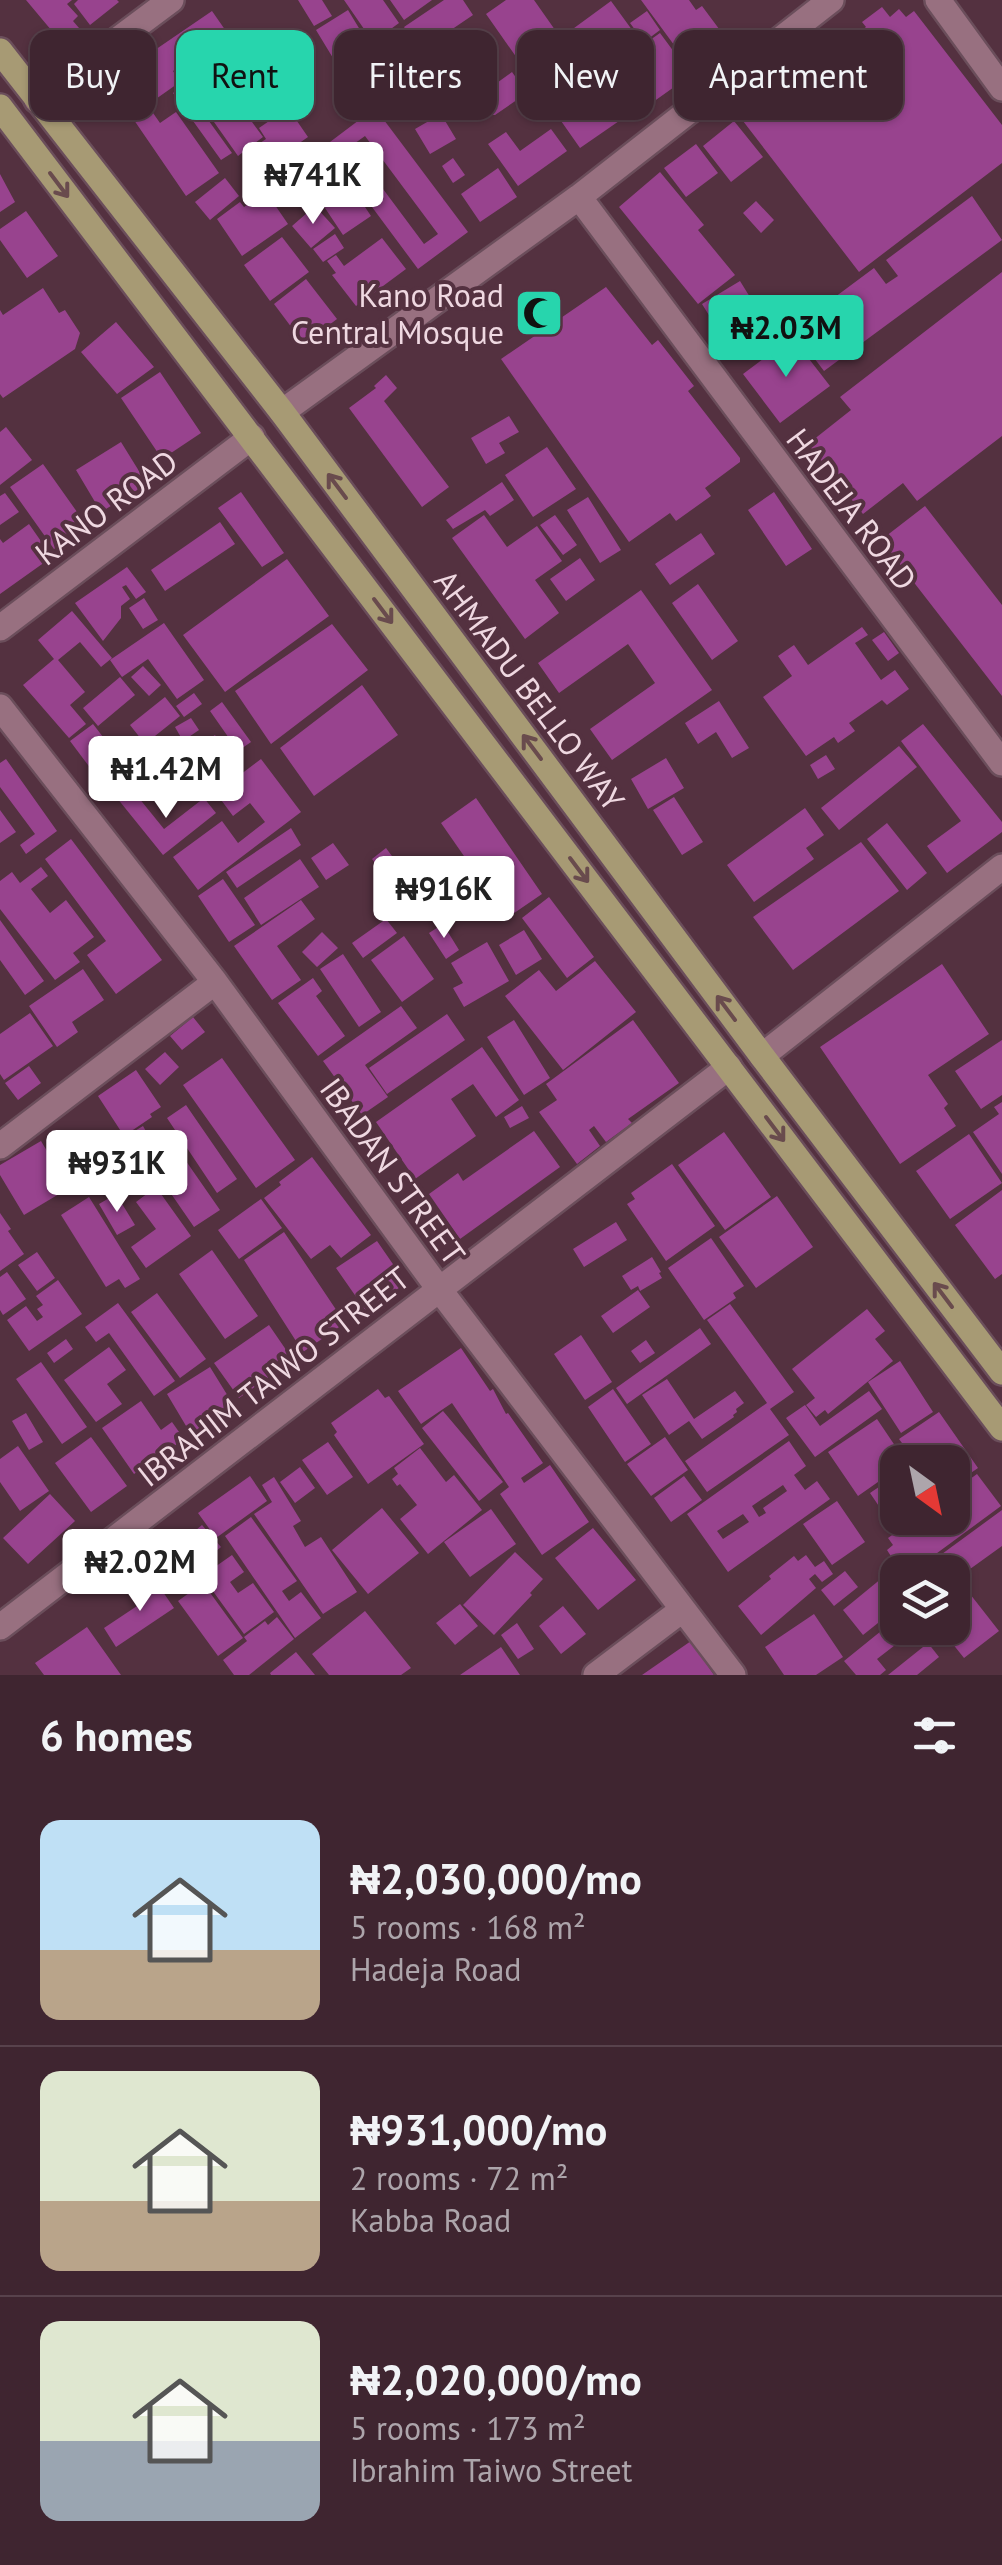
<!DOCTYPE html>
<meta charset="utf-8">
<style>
:root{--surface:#3f2530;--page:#462d38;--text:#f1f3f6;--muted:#ada5ab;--line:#58424c;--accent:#27d5ad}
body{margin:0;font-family:"PT Sans",sans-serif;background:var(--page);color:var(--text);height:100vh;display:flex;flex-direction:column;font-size:38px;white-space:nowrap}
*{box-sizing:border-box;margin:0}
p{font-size:32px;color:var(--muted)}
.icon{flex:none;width:55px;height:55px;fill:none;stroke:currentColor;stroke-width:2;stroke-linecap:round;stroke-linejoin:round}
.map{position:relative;height:1675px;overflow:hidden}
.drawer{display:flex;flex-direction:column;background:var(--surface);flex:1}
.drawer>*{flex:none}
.hud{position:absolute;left:30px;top:30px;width:942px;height:90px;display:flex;gap:20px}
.needle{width:65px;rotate:147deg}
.fabs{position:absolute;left:880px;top:1445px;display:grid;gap:20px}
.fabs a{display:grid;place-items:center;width:90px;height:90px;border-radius:20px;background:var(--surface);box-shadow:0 2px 8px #0004,0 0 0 2px var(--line);font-size:50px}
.price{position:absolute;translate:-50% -85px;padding:0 22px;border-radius:10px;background:#fff;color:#222;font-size:32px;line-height:65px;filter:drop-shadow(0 2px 5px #0008)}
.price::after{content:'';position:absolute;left:50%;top:60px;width:30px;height:22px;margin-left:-15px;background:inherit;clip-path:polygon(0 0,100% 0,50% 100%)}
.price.on{background:var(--accent);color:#111}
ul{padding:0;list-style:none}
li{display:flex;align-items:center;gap:30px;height:250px;padding:0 40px}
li+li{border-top:2px solid var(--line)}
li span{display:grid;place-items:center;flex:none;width:280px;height:200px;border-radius:20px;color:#555}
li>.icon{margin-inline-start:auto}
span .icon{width:120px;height:120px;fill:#fffc;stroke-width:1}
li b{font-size:42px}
h2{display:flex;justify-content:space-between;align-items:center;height:120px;padding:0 40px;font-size:42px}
.chip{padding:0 35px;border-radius:20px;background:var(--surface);box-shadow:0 2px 8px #0004,0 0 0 2px var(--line);font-size:35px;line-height:90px}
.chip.on{background:var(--accent);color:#111}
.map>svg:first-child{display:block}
.building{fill:#98438e;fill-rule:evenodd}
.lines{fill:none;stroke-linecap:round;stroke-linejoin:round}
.minor-casing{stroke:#6b4e5b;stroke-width:30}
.major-casing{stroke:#6b4e5b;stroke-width:30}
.minor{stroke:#987080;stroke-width:25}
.major{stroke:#a79a74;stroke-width:25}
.oneway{stroke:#694b4d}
.labels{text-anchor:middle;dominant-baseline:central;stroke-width:8;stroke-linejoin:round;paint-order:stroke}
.poi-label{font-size:32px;fill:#efd8e1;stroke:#543140;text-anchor:end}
.street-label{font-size:32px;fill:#efd8e1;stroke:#543140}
</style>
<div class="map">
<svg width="1002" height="1675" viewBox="0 0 1002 1675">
<rect width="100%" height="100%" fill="#543140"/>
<path class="building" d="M26,0H72L67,4L78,16L73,21L79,28L62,43Z
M78,0H117L119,2L90,25L74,4Z
M298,0H322L332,16L314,26Z
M344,0H383L399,23L373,42Z
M390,0H432L404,20Z
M444,0H463L473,15L420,51L404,27Z
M506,0H534L593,84L610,72L604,64L598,69L570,31L611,1L643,45L660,33L691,75L639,112L624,91L635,110L580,148L486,14Z
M641,0H689L696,10L702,6L728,41L691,68Z
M882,7L890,17L899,9L906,17L914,11L1002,125V163L859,272L743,121L866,27L862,22Z
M348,10L368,43L336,63L316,30Z
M212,11L228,34L173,71L180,82L153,101L130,67Z
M647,11L660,30L644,42L630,23Z
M401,28L419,54L384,78L366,52Z
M461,38L494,85L512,72L527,93L495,115H477L463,106L431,59Z
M207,50L223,73L192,94L176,71Z
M425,68L447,95L416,122L393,95Z
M126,74L160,123L176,112L219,173L186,196L110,85Z
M236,74L247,90L215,112L204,96Z
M183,85L232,153L221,160L173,93Z
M239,104L263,137L238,156L214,122Z
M288,108L308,137L258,172L245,153L266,139L259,128Z
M375,108L468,232L418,269L326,145ZM365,136L438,234L424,244L351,146Z
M441,114L456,139L430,154L415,129Z
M734,121L763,157L731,182L703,146Z
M551,129L567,151L518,186L488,144L506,132L520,151Z
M320,144L345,178L321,195L296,161Z
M696,144L718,173L686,197L664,168Z
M453,158L465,175L453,183L442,166Z
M288,165L306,188L287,203L269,180Z
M498,168L517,197L480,222L461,194Z
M660,172L704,225L698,230L735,275L698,304L619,207Z
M0,174L15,202L0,212Z
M225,178L239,196L210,220L195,202Z
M347,180L371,216L343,235L319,199Z
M266,192L288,224L242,256L217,219L240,202L244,207Z
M972,196L1002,240L824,371L792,329L874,268L886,284L898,276L886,260Z
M756,201L774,220L761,233L743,213Z
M315,206L335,228L311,248L292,226Z
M26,211L58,256L27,278L0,240V229Z
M335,234L344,248L323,262L313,249Z
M282,237L309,272L270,301L244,265Z
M382,238L406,269L356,306L332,275L336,273L327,261L336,255L344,266Z
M1002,272V436L917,501L903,483L863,514L808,444L851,410L840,397Z
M306,279L337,319L304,344L274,304Z
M740,281L771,331L733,354L702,304Z
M606,287L652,345L658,340L694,386L688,391L740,458V462L705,488L711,496L676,521L670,513L629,542L501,359Z
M43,288L59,313L65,310L80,333L75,349L3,398L0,394V310L3,315Z
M116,322L154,367L117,394L81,352Z
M792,337L830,386L780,423L743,374Z
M160,372L201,433L162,459L121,398Z
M386,375L397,388L384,401L449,487L422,507L349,408L376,388L374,386Z
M509,416L519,432L499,443L505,453L486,464L471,438Z
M6,427L32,460L0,485V432Z
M121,442L147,484L101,512L76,470Z
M547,447L576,489L533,517L505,475Z
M43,464L87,526L54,549L10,487Z
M502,482L514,500L490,516L485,510L453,529L446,520Z
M241,492L284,553L262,567L218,508Z
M774,492L812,549L786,566L748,510Z
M5,493L19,512L0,525V496Z
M588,497L621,550L600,563L567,510Z
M925,506L1002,605V696L881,540Z
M484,515L507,547L537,526L562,561L535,580L559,613L525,639L452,538Z
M555,515L577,545L563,555L540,525Z
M220,522L235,544L165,591L151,570Z
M29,524L52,557L0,594V539L3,543Z
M701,533L715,554L670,585L655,564Z
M580,558L595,580L566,601L550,579Z
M287,559L329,616L225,692L183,635Z
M127,567L146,592L136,599L126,585L122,587L130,599L121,606V618L103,641L75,603Z
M698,584L738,641L712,660L672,603Z
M641,590L712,690L612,760L590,729L655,683L628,644L559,693L538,663Z
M144,598L158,620L143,629L129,608Z
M72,611L112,658L101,667L80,642L58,660L85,692L70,705L86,724L69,738L23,685L54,659L38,640Z
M164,623L204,680L177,699L148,659L122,677L110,660Z
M332,624L368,670L271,744L235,691Z
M862,627L868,635L855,643L881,680L895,670L909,689L887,705L882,700L849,723L855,731L838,743L834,737L806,756L763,697L792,676L778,656L794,645L808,665Z
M884,632L899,653L888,661L872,640Z
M143,666L161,685L149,696L131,677Z
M120,677L135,695L98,726L83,708Z
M362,685L398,735L314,796L280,748Z
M194,693L202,704L184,717L176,706Z
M165,697L180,716L145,744L130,725Z
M719,701L749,748L732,758L716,732L698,744L685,723Z
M222,702L251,742L238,751L210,711Z
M191,718L199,730L183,741L175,727Z
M93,724L127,768L103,785L70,741Z
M923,724L1002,822V832L947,873L927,846L961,821L901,741Z
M215,735L237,770L199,794L177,759Z
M151,742L159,753L140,767L132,756Z
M899,746L917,767L839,830L821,808Z
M826,755L835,769L818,779L810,765Z
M666,758L684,788L648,809L631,779Z
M6,759L57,831L26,854L20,845L35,834L0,787V763Z
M261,759L301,812L198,890L173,857L222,821L238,843L265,822L250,803L233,816L216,793Z
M130,787L164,829L204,798L216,813L163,855L117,798Z
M674,797L703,842L682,855L653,810Z
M476,798L542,894L507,918L441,823Z
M805,808L824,835L806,848L814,859L754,902L727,865Z
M0,810L16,832L0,843Z
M887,823L927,873L907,890L867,839Z
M291,828L301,845L237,888L226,872Z
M71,839L162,960L116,994L87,955L106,941L45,859Z
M861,842L899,891L793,970L753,917Z
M333,843L349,865L326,880L311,858Z
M386,848L412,883L398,893L372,859Z
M460,857L484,890L440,921L416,888Z
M300,859L319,887L261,925L244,898Z
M41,867L48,876L31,889L50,913L66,900L94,937L73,953L80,962L55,980L0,909V881L12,872L20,883Z
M223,879L255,925L229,942L198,896Z
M549,897L594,957L567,978L522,918Z
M301,900L315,919L277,946L301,980L272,1000L234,946Z
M386,919L397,933L363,958L352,943Z
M0,920L44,981L25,995L0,960Z
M443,924L459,950L446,959L429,933Z
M524,930L542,959L516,975L499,945Z
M322,932L338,948L317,967L302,952Z
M404,936L434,979L402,1002L371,960Z
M487,942L509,981L464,1007L453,988L463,983L451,963Z
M343,954L381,1012L359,1027L320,969Z
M595,961L636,1012L563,1070L505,996L539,970L556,991Z
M942,964L989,1034L928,1075L948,1104L944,1108L956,1126L900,1164L820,1047Z
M83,969L104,1000L72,1022L78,1032L57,1047L29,1006Z
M313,978L322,991L316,996L345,1036L318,1056L278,1003Z
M401,1006L417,1028L365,1065L388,1097L362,1115L323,1061Z
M30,1013L53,1046L4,1080L0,1074V1034Z
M447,1014L465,1040L387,1094L369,1068Z
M193,1017L205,1032L182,1050L170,1036Z
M514,1020L550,1078L524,1095L487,1037Z
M633,1020L679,1083L628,1119L632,1123L606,1142L594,1126L589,1130L600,1146L577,1164L539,1112L557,1100L546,1084Z
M1002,1040V1095L981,1109L955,1071Z
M482,1047L519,1100L496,1117L473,1084L451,1099L476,1136L415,1179L376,1122Z
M165,1052L179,1067L160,1085L145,1069Z
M222,1058L295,1160L256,1188L183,1085Z
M29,1066L41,1083L18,1100L5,1083Z
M136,1070L161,1107L150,1114L152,1117L124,1136L98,1096Z
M1002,1102V1174L973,1132L999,1114L994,1107Z
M186,1105L237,1179L217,1193L167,1118Z
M522,1106L529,1118L510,1128L504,1117Z
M143,1126L157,1151L142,1159L128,1135Z
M534,1131L560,1167L460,1239L429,1194L458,1173L463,1181Z
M724,1132L771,1197L725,1230L678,1165Z
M969,1134L1002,1183L950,1219L916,1171Z
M41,1141L69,1188L24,1215L0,1175V1165Z
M179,1151L220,1210L194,1227L154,1169Z
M312,1157L371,1235L341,1258L330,1245L311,1259L264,1198L281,1185L279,1182Z
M672,1164L715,1226L666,1261L627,1204L635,1199L631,1193Z
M156,1187L191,1236L146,1268L131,1247L156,1229L136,1202Z
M1002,1190V1274L995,1279L955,1225Z
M116,1194L135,1225L117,1235L99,1204Z
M777,1196L813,1247L756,1288L719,1237Z
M89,1197L140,1279L125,1288L119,1279L106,1287L61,1215Z
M261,1199L282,1228L239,1259L218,1230Z
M0,1213L11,1229L8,1231L24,1254L0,1271Z
M616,1222L627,1240L584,1267L573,1249Z
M284,1232L345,1323L303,1352L244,1260Z
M711,1238L744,1286L733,1293L736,1298L704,1320L668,1268Z
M377,1241L406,1283L366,1311L336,1268Z
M212,1250L258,1316L225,1339L179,1274Z
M37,1252L55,1278L37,1291L18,1265Z
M652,1257L661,1272L659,1273L662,1278L640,1291L638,1286L631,1290L622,1276Z
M7,1272L26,1299L3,1315L0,1310V1277Z
M58,1280L82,1314L29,1351L7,1320L26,1306L37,1321L43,1317L37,1309L43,1305L36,1296Z
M638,1290L650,1307L613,1333L601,1316Z
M157,1293L206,1359L180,1378L131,1312Z
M118,1303L175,1381L154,1396L109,1333L96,1342L85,1327Z
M730,1304L794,1392L770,1409L789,1435L707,1492L685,1461L767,1403L707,1320Z
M867,1309L885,1331L875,1339L893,1361L828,1414L825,1410L816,1417L806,1405L815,1398L792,1369Z
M269,1325L293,1360L239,1398L214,1363Z
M700,1328L711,1344L627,1404L616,1388Z
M581,1335L612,1382L585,1400L554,1354Z
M66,1339L73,1349L54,1363L47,1353Z
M646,1340L655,1353L640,1363L631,1351Z
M109,1347L126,1370L107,1384L122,1404L96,1422L64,1380Z
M461,1348L490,1391L493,1389L506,1414L508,1413L543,1463L521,1478L524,1483L550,1465L589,1522L542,1555L500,1494L509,1487L452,1403L421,1424L398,1391Z
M900,1361L933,1412L901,1433L868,1382Z
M41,1362L87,1427L62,1444L16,1379Z
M210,1367L239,1414L195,1441L167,1394Z
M667,1379L694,1419L735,1391L744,1403L736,1409L737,1412L733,1415L734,1417L702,1439L689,1421L669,1435L642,1395Z
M378,1389L385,1398L389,1396L424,1444L368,1484L334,1435L337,1432L331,1423Z
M613,1389L651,1444L625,1462L588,1407Z
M869,1391L882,1409L815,1457L786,1418L805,1405L820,1426Z
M141,1401L161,1430L172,1422L184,1439L134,1474L102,1428Z
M443,1411L503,1482L479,1501L422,1428Z
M939,1412L978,1468L952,1486V1462H916L899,1439Z
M26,1413L43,1442L29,1450L12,1421Z
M877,1419L906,1462H898V1468L858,1496L828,1452Z
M91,1437L127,1486L91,1512L55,1463Z
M665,1437L688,1470L651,1496L627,1464Z
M789,1441L806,1466L794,1475L805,1490L817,1481L830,1499L728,1572L687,1514ZM783,1485L787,1491L763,1508L766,1513L759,1517L752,1506ZM743,1514L749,1522L723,1539L717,1531Z
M328,1442L353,1477L327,1495L302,1460Z
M18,1446L49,1491L20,1511L0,1482V1459Z
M420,1448L446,1482L454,1475L482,1510L428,1554L400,1519L417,1505L400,1484L397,1486L392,1479L398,1474L394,1468Z
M300,1467L315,1488L295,1503L280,1482Z
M898,1474V1518H906L893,1527L870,1493Z
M977,1474L1001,1506L929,1559L931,1562L1002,1510V1546L952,1582V1572H897L891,1563L894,1561L887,1550L893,1545L888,1538L916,1518H952V1492Z
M250,1476L267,1501L216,1538L198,1513Z
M684,1476L702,1500L671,1522L654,1498Z
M274,1477L301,1521L293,1526L305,1547L321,1537L357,1592L323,1614L254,1514L272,1502L262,1485Z
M50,1494L75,1521L28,1564L3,1538Z
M837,1501L865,1542L832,1565L803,1524Z
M382,1508L419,1553L368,1594L332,1550Z
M491,1509L516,1544L470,1577L444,1542Z
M251,1517L297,1581L282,1591L289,1601L301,1592L321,1618L295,1638L225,1536Z
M202,1525L221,1547L208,1558L189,1536Z
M593,1528L636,1580L598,1610L555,1558Z
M176,1545L197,1576L172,1592L152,1561Z
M515,1552L543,1579L530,1593L532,1595L494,1635L463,1605Z
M232,1555L244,1572L230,1582L238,1593L253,1583L274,1612L244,1634L202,1576Z
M806,1555L815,1567L824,1561L833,1574L822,1582L815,1574L809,1579L816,1588L761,1635L738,1606L771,1579L769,1576L794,1556L798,1561Z
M845,1571L858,1587L834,1606L821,1590Z
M152,1576L174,1608L116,1647L104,1628L149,1598L139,1584Z
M882,1578L898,1598V1607L863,1635L843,1610Z
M203,1583L243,1638L218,1656L178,1601Z
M963,1585L999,1631L964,1658L940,1628H952V1593Z
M460,1604L478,1626L455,1645L436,1623Z
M563,1606L586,1634L561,1654L539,1626Z
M365,1611L411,1668L401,1675H329L312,1654Z
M814,1614L843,1657L816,1675H784L765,1647Z
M277,1617L294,1639L249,1675H234L223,1660L247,1641L244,1637L265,1621L268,1625Z
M517,1623L534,1649L518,1659L501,1635Z
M87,1627L121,1675H44L35,1663Z
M886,1627L899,1642L877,1659L886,1670L880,1675H856L844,1661Z
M691,1641L714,1675H642Z
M928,1643L939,1657L917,1675H888Z
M501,1647L520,1675H460Z
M296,1652L315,1675H271L270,1673Z"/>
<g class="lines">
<g class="minor-casing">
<path id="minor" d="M938,0L1002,88
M37,100L171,0
M579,197L1002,763
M282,412L579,197L831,0
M0,628L252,437
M0,707L215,982L439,1289L733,1675
M762,1056L1002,867
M0,1146L215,982
M0,1627L729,1067
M596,1675L682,1610"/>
</g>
<g class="major-casing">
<path id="major" d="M0,51L282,412L762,1056L1002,1372
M0,107L1002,1428"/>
</g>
<use href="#minor" class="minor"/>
<use href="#major" class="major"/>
</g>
<defs><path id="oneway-shaft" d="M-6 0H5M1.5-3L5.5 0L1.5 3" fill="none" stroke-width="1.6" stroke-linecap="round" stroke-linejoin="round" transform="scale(2.5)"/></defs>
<g class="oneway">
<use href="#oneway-shaft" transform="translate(59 185) rotate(53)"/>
<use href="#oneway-shaft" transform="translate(337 486) rotate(-127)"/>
<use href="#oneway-shaft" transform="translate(383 611) rotate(53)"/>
<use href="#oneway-shaft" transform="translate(532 747) rotate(-127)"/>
<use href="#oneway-shaft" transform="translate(579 870) rotate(53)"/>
<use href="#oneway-shaft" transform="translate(726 1008) rotate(-127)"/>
<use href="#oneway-shaft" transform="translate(775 1129) rotate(53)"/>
<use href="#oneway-shaft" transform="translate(943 1295) rotate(-127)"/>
</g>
<defs>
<g id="mosque-square" transform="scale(2.5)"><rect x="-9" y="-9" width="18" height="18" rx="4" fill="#27d5ad" stroke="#543140"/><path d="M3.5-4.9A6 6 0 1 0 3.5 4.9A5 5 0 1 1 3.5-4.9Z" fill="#111"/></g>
</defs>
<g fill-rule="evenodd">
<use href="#mosque-square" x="539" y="313"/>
</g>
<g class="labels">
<g class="poi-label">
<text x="504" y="295">Kano Road<tspan x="504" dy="37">Central Mosque</tspan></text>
</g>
<g class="street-label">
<text transform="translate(106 507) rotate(-37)">KANO ROAD</text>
<text transform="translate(852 509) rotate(53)">HADEJA ROAD</text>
<text transform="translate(530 690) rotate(53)">AHMADU BELLO WAY</text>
<text transform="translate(393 1171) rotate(54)">IBADAN STREET</text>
<text transform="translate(273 1376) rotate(-38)">IBRAHIM TAIWO STREET</text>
</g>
</g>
</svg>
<div class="fabs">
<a><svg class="needle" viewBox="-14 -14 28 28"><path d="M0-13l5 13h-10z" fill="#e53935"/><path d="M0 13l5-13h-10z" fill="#ada5ab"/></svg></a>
<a><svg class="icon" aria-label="layers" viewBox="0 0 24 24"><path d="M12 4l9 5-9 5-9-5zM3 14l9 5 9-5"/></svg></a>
</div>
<b class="price" style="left:313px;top:227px">₦741K</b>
<b class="price on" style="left:786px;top:380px">₦2.03M</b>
<b class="price" style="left:166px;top:821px">₦1.42M</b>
<b class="price" style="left:444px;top:941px">₦916K</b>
<b class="price" style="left:117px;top:1215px">₦931K</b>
<b class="price" style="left:140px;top:1614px">₦2.02M</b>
<div class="hud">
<a class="chip">Buy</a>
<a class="chip on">Rent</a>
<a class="chip">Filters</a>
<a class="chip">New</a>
<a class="chip">Apartment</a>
</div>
</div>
<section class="drawer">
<h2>6 homes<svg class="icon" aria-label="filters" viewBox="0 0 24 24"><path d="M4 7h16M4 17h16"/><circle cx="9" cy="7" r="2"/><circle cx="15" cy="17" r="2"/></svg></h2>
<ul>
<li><span style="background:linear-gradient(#bfe0f5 65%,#b9a48a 0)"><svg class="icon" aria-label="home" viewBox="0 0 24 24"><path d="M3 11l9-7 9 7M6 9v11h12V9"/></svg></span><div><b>₦2,030,000/mo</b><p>5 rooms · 168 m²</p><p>Hadeja Road</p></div></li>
<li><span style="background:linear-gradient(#dfe7d0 65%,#b9a48a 0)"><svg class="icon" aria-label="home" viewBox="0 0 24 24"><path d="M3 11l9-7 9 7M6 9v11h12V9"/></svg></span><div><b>₦931,000/mo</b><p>2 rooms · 72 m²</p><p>Kabba Road</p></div></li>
<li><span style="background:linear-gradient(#dfe7d0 60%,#9aa5b1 0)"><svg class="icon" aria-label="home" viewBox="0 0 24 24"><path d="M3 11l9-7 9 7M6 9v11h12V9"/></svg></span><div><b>₦2,020,000/mo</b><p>5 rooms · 173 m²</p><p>Ibrahim Taiwo Street</p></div></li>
</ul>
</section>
